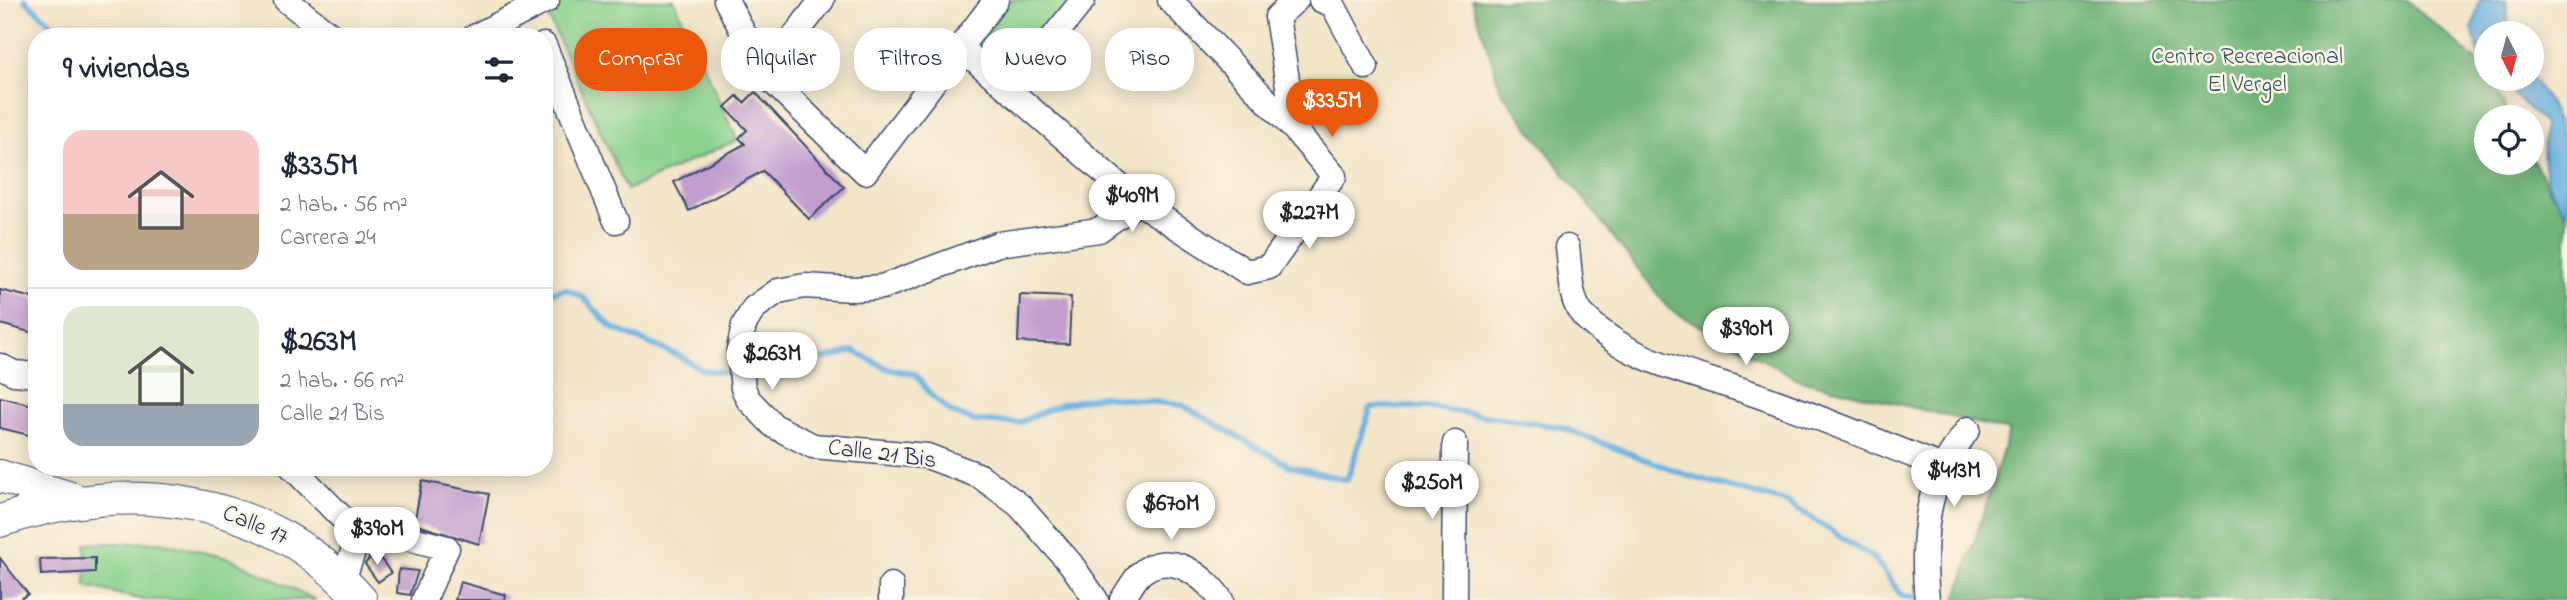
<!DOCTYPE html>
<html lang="es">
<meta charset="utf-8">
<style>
:root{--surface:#fff;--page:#f2f2f3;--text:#1f2937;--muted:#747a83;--line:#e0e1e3;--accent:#ea580c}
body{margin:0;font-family:"Indie Flower",sans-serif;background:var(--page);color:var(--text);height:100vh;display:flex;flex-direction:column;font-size:26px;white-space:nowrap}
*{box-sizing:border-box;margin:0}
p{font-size:23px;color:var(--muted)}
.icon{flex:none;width:38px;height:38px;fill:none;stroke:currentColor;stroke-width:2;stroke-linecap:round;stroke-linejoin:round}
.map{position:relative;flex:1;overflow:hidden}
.side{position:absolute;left:28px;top:28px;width:525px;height:448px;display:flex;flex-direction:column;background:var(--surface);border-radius:28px;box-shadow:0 4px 18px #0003}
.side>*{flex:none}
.hud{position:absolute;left:574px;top:28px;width:665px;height:63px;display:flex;gap:14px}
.needle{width:46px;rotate:174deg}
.fabs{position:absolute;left:2474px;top:21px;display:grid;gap:14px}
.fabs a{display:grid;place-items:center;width:70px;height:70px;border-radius:50%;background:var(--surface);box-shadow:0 4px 18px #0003;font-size:35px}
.price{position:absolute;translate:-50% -60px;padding:0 16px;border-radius:24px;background:#fff;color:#222;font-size:23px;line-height:46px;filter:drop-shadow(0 2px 4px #0008)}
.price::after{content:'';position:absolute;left:50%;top:42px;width:21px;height:16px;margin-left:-10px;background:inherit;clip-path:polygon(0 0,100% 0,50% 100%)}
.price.selected{background:var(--accent);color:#fff}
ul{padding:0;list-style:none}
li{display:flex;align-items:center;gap:21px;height:175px;padding:0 35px}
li+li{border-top:2px solid var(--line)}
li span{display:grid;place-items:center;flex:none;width:196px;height:140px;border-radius:21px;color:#555}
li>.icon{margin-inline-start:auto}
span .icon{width:84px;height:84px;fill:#fffc;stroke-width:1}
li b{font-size:30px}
h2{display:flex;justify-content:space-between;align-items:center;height:84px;padding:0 35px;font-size:30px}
.chip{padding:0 24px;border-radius:28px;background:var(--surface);box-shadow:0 4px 18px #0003;font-size:24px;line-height:63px}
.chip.selected{background:var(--accent);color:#fff}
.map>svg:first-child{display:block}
.green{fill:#8ad28d;stroke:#528076;stroke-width:2}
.forest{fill:#6fb478;stroke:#45726b;stroke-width:2}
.water{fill:#68b1e0;stroke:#42709f;stroke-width:2}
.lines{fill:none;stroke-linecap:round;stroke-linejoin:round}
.stream{stroke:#68b1e0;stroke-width:6}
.building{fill:#c19ecf}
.minor-casing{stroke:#3b4a6e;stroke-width:27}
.major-casing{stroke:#3b4a6e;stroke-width:34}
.minor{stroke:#fff;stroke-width:24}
.major{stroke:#fff;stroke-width:32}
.labels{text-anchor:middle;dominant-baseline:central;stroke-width:5;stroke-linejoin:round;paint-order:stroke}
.park-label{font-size:24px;fill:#37586a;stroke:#fcf5e5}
.street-label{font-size:24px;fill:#1b2f5e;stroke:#fcf5e5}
</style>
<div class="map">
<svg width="2567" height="600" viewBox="0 0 2567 600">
<rect width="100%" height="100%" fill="#fcf5e5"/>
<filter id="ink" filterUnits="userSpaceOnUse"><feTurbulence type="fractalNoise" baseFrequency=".0143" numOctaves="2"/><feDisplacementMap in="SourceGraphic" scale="14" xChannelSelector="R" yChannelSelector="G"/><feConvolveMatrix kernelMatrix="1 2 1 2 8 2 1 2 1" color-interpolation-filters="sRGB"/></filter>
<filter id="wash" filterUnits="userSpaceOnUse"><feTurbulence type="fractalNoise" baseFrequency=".00686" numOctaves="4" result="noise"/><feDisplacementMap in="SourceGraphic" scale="28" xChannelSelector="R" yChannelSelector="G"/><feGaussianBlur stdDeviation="1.57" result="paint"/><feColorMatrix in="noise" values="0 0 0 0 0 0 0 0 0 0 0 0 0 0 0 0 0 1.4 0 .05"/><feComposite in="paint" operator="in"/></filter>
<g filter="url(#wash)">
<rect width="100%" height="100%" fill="#f2e5c8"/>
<path class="green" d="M560,0H674L737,140L627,190L544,7Z
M996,0H1083L1012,89L960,47Z
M160,542L232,559L316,600H143L86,586V544Z"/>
<path class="forest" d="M1472,0H2407L2482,65L2510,117H2487V163H2532V158L2553,196L2567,204V600H1956L2009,431L1800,380L1669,309L1502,93Z"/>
<path class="water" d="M2480,0H2506L2508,33H2487V69L2482,65L2472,29Z
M2532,77C2567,124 2567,156 2567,215C2540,179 2543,167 2544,124L2499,79Z"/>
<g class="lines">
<path class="stream" d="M25,0L66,37
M544,294L567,289L583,297L611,327L681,357L702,370L722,372
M751,373C781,378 774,363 794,356C805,351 816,360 827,358C836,356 845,353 854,351L888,369L915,374L931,395L951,412L974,421L1018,423L1059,405L1101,396L1182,405L1290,466L1347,480L1371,407H1427L1560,427L1686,475L1788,503L1875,559L1902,596L1920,598"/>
</g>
<g id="blocks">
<path class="building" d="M755,92L844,187L809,219L763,171L689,211L674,182L745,144L739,138L747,130L725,107L737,96L744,103Z
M0,290L37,299V334L0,324Z
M1020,295L1071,297L1069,344L1018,342Z
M0,397L37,406V437L0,428Z
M422,481L489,494L479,544L414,524Z
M375,551L391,573L378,582L365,564Z
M0,558L28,594L19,600H0Z
M95,558V572L41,575L40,559Z
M399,569L418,571L410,595L397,593Z
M460,582L506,595L505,600H455Z"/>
</g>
</g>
<g filter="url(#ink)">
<use href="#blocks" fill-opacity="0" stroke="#3b4a6e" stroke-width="2"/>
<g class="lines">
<g class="minor-casing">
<path id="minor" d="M286,0L333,37
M726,0L765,74L865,172L996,0
M1321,0L1333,5L1366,67
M474,37L547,0
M544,45L616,221
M960,47L1138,202L1247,272L1269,267L1334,176L1295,130L1170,0
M765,74L822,0
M1012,89L1083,0
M1295,130L1277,17L1296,0
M1567,247C1570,267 1569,299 1582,314C1628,363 1694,373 1754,394C1818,416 1880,443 1943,467
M0,366L14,373L37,375
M292,467L359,535L343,580
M404,537L447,548L424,600
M891,585V600
M1096,600L1071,564L1019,505L980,476L927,456L813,446L774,426L748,399L743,388L739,350L744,325L754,308L778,291L805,286L853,289L882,287L998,244L1099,230L1138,202
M1122,600C1128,592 1134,579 1141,573C1169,548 1206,577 1221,600
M1454,600L1455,443
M1927,600C1923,556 1923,506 1944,466C1950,453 1960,441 1968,429"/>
</g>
<g class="major-casing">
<path id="major" d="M0,476L74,499
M0,521C127,477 270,495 361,600"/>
</g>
<use href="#minor" class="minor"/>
<use href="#major" class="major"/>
</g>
</g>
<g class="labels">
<g class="park-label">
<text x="2247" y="57">Centro Recreacional<tspan x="2247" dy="28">El Vergel</tspan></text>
</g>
<g class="street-label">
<text transform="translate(882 455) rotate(7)">Calle 21 Bis</text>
<text transform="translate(255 526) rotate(23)">Calle 17</text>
</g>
</g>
</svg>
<div class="fabs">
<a><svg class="needle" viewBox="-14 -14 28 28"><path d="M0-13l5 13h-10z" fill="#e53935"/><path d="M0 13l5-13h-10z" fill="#747a83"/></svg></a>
<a><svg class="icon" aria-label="locate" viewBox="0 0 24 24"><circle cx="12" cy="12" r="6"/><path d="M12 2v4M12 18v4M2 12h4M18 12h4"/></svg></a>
</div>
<b class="price selected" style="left:1332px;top:139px">$335M</b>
<b class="price" style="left:1132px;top:234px">$409M</b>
<b class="price" style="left:1309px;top:251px">$227M</b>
<b class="price" style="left:1746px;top:367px">$390M</b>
<b class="price" style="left:772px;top:392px">$263M</b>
<b class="price" style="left:1954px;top:509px">$413M</b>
<b class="price" style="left:1432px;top:521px">$250M</b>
<b class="price" style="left:1171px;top:542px">$670M</b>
<b class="price" style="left:377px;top:567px">$390M</b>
<div class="hud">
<a class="chip selected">Comprar</a>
<a class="chip">Alquilar</a>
<a class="chip">Filtros</a>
<a class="chip">Nuevo</a>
<a class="chip">Piso</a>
</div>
<section class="side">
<h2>9 viviendas<svg class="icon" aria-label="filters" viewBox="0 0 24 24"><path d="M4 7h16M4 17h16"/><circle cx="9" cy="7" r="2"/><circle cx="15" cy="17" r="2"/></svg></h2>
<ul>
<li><span style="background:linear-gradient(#f6c9c9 60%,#b9a48a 0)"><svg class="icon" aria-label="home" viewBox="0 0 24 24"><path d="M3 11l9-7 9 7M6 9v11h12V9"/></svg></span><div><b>$335M</b><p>2 hab. · 56 m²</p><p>Carrera 24</p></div></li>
<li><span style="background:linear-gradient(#dfe7d0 70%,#9aa5b1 0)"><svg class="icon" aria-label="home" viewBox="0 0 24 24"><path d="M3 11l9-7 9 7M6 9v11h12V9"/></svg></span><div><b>$263M</b><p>2 hab. · 66 m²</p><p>Calle 21 Bis</p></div></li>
</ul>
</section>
</div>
